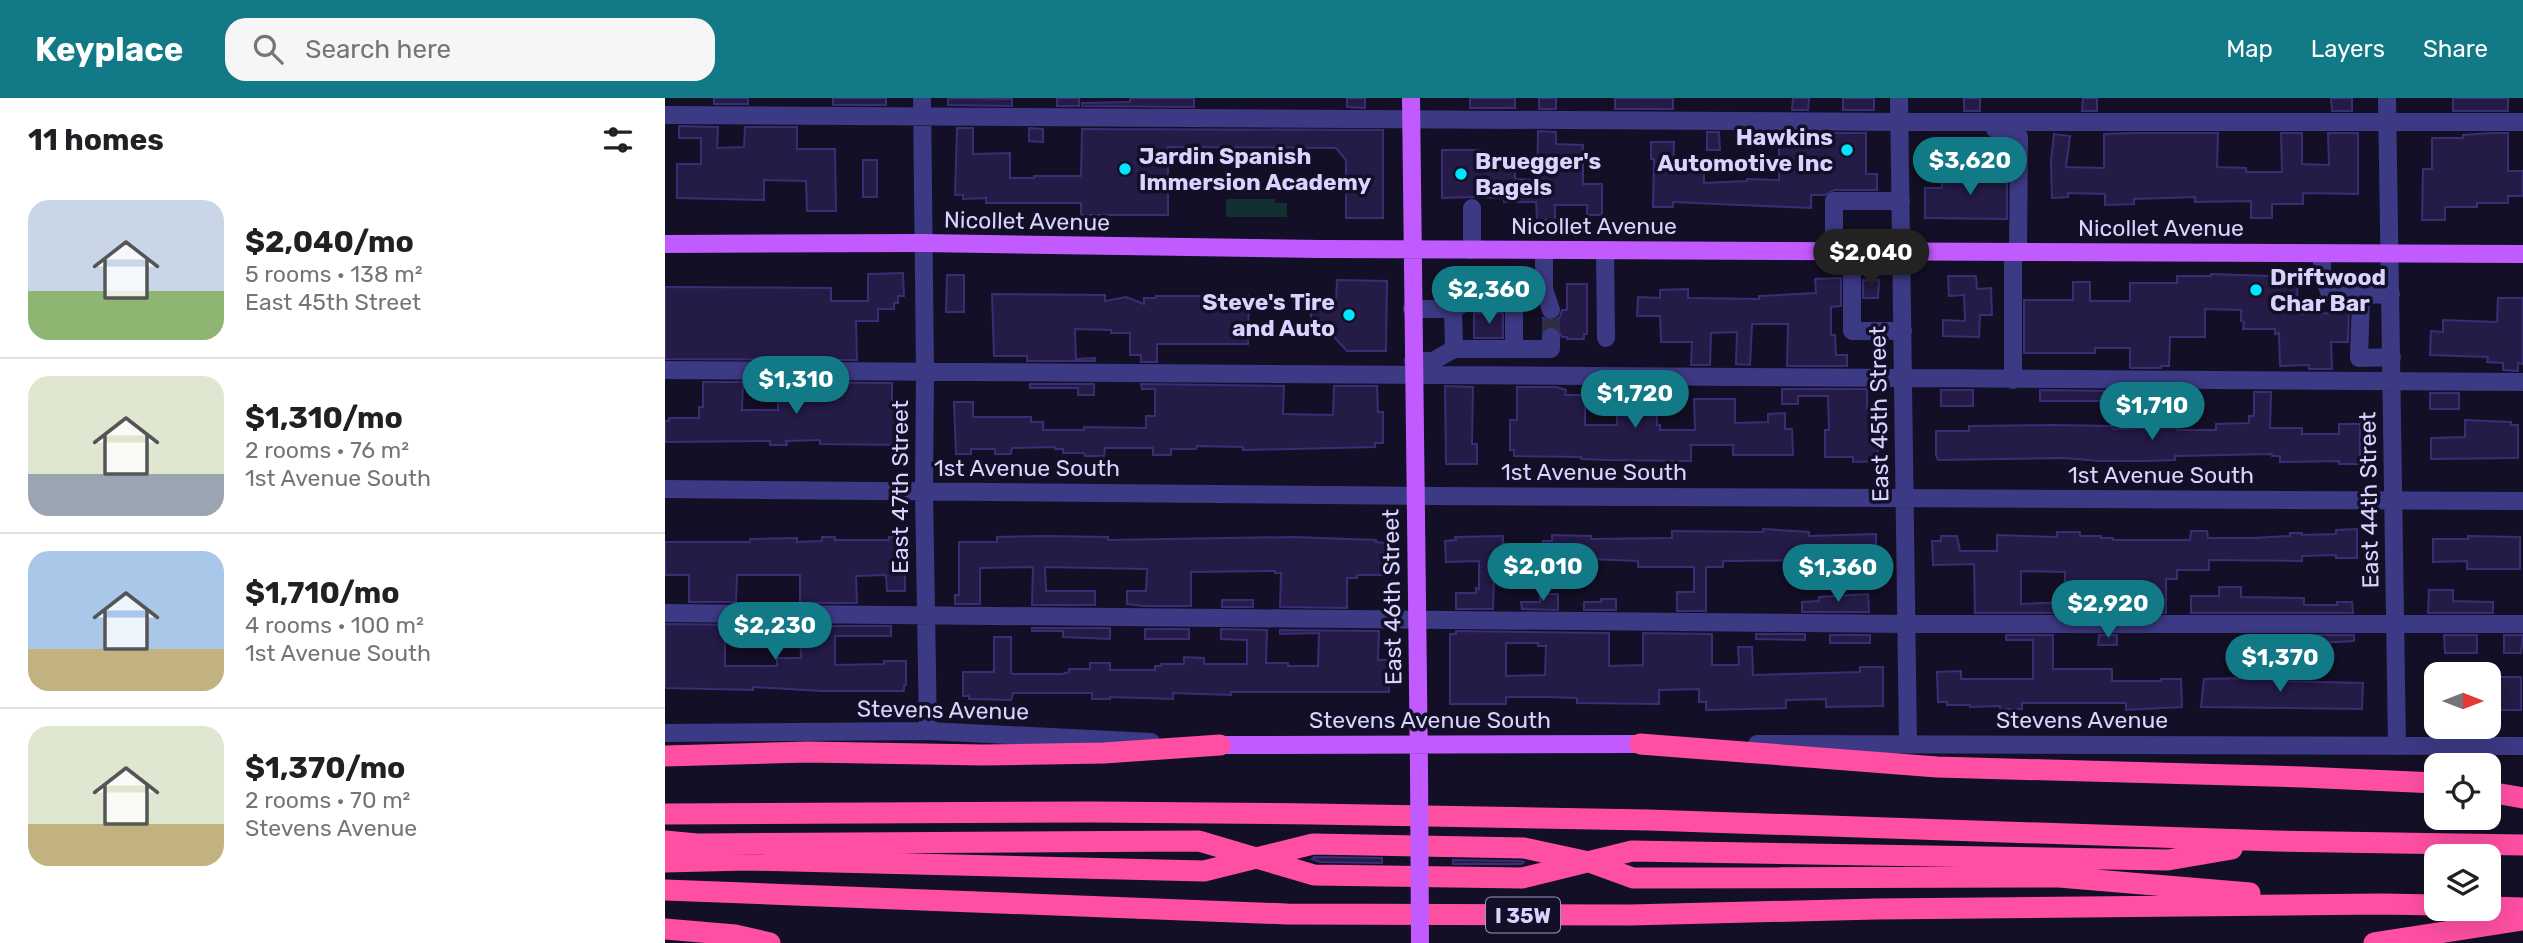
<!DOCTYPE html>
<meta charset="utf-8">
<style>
:root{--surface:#fff;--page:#f6f6f6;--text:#202124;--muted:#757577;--line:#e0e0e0;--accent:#127987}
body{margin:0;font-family:Rubik,sans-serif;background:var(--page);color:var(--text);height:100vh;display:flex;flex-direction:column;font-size:26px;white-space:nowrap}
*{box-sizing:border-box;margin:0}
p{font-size:23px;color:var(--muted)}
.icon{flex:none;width:38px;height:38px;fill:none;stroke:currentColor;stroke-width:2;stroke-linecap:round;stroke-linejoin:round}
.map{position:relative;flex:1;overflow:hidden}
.details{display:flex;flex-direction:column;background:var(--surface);width:665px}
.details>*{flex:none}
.needle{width:46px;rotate:90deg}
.tools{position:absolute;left:1759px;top:564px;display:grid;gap:14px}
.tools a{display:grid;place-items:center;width:77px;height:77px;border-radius:14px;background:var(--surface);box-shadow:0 7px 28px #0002;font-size:35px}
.price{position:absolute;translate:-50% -60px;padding:0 16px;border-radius:24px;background:var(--accent);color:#fff;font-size:23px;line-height:46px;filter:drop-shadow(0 2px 4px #0008)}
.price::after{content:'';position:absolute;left:50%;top:42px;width:21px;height:16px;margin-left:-10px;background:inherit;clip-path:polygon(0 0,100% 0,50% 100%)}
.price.on{background:#222;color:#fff}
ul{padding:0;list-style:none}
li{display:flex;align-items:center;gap:21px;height:175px;padding:0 28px}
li+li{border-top:2px solid var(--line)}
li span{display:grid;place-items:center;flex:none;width:196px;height:140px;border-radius:21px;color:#555}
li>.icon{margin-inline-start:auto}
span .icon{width:84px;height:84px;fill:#fffc;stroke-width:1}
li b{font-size:30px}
h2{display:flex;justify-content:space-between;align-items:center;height:84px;padding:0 28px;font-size:30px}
header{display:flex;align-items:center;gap:42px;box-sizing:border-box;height:98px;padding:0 35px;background:var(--accent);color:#fff}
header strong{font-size:33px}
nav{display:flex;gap:38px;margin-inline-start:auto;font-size:24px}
.search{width:490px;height:63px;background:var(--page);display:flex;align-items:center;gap:18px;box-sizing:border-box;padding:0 24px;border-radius:21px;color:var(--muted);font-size:26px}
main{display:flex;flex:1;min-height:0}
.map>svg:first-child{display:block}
.green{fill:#12302f}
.building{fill:#241b47;stroke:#3b2d73;stroke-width:2;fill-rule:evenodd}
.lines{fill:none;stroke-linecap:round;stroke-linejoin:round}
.minor-tunnel{stroke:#312d47;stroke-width:18;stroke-dasharray:18 9;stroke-linecap:butt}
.minor{stroke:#3d3a85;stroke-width:18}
.major{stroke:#c25bff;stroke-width:18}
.highway{stroke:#ff4fa3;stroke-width:21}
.major-bridge{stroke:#c25bff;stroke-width:18}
.poi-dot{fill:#00e5ff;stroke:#130f26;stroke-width:2.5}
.labels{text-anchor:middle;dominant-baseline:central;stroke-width:7;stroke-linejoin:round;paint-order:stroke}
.shield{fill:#130f26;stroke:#9e99be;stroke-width:2}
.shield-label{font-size:21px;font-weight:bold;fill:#d9d4ff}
.poi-label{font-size:23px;font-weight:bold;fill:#d9d4ff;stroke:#130f26;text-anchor:start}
.street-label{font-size:23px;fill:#d9d4ff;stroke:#130f26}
</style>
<header>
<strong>Keyplace</strong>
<div class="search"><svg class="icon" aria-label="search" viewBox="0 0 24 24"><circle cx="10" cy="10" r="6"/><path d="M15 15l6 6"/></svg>Search here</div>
<nav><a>Map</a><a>Layers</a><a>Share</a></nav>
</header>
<main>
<section class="details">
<h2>11 homes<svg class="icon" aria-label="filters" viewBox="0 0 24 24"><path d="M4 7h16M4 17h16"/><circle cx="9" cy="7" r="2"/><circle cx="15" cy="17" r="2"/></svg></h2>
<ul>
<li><span style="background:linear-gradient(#c9d6e8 65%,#8fb573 0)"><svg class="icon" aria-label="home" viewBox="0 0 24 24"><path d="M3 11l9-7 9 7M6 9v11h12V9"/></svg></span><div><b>$2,040/mo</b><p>5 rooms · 138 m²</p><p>East 45th Street</p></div></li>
<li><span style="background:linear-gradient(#dfe7d0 70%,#9aa5b1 0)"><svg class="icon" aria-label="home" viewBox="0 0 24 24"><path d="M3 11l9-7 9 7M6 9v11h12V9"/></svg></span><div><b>$1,310/mo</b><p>2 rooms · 76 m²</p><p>1st Avenue South</p></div></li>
<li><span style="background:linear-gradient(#a9c7e8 70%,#c2b280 0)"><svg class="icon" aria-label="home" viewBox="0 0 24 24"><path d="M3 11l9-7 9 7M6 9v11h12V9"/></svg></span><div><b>$1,710/mo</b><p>4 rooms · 100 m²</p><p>1st Avenue South</p></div></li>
<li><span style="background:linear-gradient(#dfe7d0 70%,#c2b280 0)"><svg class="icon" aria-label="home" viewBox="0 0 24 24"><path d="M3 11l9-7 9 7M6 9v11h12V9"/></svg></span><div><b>$1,370/mo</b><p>2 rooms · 70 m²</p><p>Stevens Avenue</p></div></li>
</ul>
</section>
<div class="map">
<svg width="1858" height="845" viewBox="0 0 1858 845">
<rect width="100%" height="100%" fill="#130f26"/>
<path class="green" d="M561,101H610V105H622V119H561Z"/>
<path class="building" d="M49,0H83V6H49Z
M168,0H221V7H168Z
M283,0L347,1V8L283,7Z
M395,0H414V8H392V1Z
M465,0H529V9L417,8V5L465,4Z
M682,0H700V10L682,9Z
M805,0H850V10H805Z
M874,0H891V11H874Z
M950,0H1008V11H950Z
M1128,0H1144L1143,12H1127Z
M1178,0H1209V12H1178Z
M1299,0H1315V13H1299Z
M1418,0H1432V13H1417Z
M1666,0H1687V13H1667Z
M1788,0H1843V13H1788Z
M14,28L53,29L52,50L79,49L80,29H132V51H170L171,113H142L141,83L99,82V102L12,100V66H36V40H14Z
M292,30H308V56L345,55V80H369V78H416L417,31L718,32V120H681V62L671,50L503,49V117H416V105H321V100L298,101V97H290Z
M364,30L378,31V44L364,43Z
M873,33L891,34V46L918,47V86H937V117H922V107H890V122H872L871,104H839V100L808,99L777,100V52H815V67L850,66V81L872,82Z
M1042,34H1054L1055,52H1042Z
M1162,35H1201V76H1212V92H1169L1160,97H1146V110L1008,104V109H988L989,61H986V44H1009L1008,70L1039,71V85L1082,83V81L1114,82V47L1162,46Z
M1468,35H1553L1552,69L1581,70V74H1617L1616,35H1637V66L1664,67L1663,35H1693V96L1638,95V106H1607V120H1586V103L1530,104V99L1469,101V106L1440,107V96L1403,95V99L1387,100L1386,63L1389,36L1405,38L1401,69L1439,70V36Z
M1826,35H1843V73H1858V98H1843V105H1812V109H1780V122H1757L1758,71H1767V40H1798V37Z
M198,62H212V99H198Z
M1314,68H1342V121L1260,120V90H1277V81L1314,80Z
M238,175L239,198H233V205H229V211H213V223H191L192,262L0,261V189L166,190V203H203V176Z
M1546,176L1604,178V187L1632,186L1633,216L1672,215V212L1684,211L1683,244H1666L1667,271H1644V267L1615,268L1614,235L1610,236V231H1578L1579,224L1576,223V212L1540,211V239H1505L1504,268H1496V270H1465V250H1430V255H1359V202H1408V184H1425V203H1465V185H1512V178H1546Z
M282,177H299V214H281Z
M1283,178H1311L1312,191L1326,190L1327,217H1315L1314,239L1278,238V222L1300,223L1299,197L1284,198Z
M1176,180V208L1166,209V237H1170L1171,257H1182V268H1122L1123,226H1087L1085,267L1071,266L1072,234L1046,235L1045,267H1026L1027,244H996L995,218H972L973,199L995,200V192L1023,191V200L1094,201V198L1151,195L1150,181Z
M672,182L722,183L721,253H682L670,240V230L646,229V204H671Z
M1198,182H1214L1213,200H1198Z
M902,186H922V236H919V241H902V239H897L892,230L887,228L878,231V220L889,223L895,219L897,212H902Z
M327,196L440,197V203L461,199L479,206V200H491V198H584L583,246H492V264H476V257H465V235H446V232L410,231L411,261L430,260V263H362V258H329Z
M1833,200H1858V266L1853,265V273L1838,272V265L1822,264L1823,259L1765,257L1766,233L1778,234V222L1832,224Z
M809,215H838V240H809Z
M38,284H78L77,312H113V284L227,285V310L237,309V347L155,346V342L121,343L122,347H105V343L0,344V323H4V320H34V309H38Z
M365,286H429V297H413V290H365Z
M476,286L619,288L618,316L668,317L669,288H712L713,314H718V345H710V349L578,352V349L532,348L531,351H506V357H488V350H440L439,358H420L419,355H398V351H390V349L347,350L346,356H330V351H306V356H291L289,304H308V319H366V324H378V332H419V329L481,330V318H490V291H477Z
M780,288L808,289L807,346H812V366H781Z
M852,289H891L901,292L900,297H920V327H952V302H979V296H992V327H995V332H1030L1029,301H1070V325L1103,324V316L1120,315V331H1127L1128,357H1068V347H1026V363L941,362L916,361V359L849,358V352H845V322H852Z
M994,290H1014V299H994Z
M1117,291H1202V311H1209V319H1212L1213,363L1188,364V359H1160V332H1164L1163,298H1133V306H1117Z
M1276,292H1308V308H1276Z
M1375,292L1447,293V303H1375Z
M1589,294H1606L1605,330H1637V336H1674V326H1695V366H1674V363L1615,364V358H1607V356L1510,358V362L1479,363H1435L1398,360L1273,362L1271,357V333H1304V328L1388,327L1447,328L1448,331L1512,329V332H1551V326L1584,325V318H1589Z
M1765,295H1794V311H1765Z
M1800,322L1846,324V327H1853V360L1766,361V340L1800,339Z
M1098,431L1144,434V438L1211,436V464H1184V474H1162V462L1058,463V469H1041V513H1012V494H1029V469H973V463L898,460V466L871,465V479H829L828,511H791V495H811V490L814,491V463L781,464L780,443L791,442L790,439L838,438V446H878V443H887V437L926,438V441L1007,440V433L1098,434Z
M1692,431V460H1671V457L1637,458V463L1544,462V472H1512V481H1501V515H1483V511H1452V515H1310L1309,466L1268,467L1267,443H1276V438H1292L1295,453H1332V437L1392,439V434H1415V438H1436V440H1448V442H1525L1526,433H1542L1543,440H1588L1625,438V435H1637V437L1671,436V432ZM1356,473L1400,474V504L1356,506Z
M379,438L443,439V442L630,439L711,442V444L720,445L719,477H692V480H682V510L615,509L616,475H610V473L526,474V508H480L462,506V493H481L482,471L380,469L381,493H430V507H367L368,469L315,470V506H290V497H294V444H332V439Z
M1803,438L1855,439V471H1802V463L1768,464V441H1803Z
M157,439H170V442H224V439H239L240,493H222L221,477L191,478L192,505H135V477H72L71,504H24V477H0V444H85V441L132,440V444L157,443Z
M1554,489H1576V499L1639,500V507H1672V504H1687L1688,515H1526V498H1554Z
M1764,492H1788V503L1828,504V515H1763Z
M875,496H893V512L857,511L856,504H875Z
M1203,496L1204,514H1137V504L1154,503V499Z
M936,501H951V512H919V504H936Z
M557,502H588V509H557Z
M0,526L78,527V540H60V568H112V560H136L135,528H226V538H170V567L219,566V563H241V587H239V593H157L88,589V592L0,590Z
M367,530H445V541L398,539V533H367Z
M480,531H524V541H480Z
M556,531L602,532L601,565H623V568H653L654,535L615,536V532L714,533L713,562H724V594H566V597L508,595V601L445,599V601H427V595H348L346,602L304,601V598H298V574H329V539H346V575L348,576H397L404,574V571H425V565H445V572H490V568H496V566H519V559L539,560V566H582V542L556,541Z
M791,533L944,535V568L978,567V535L1047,536V567H1074L1073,549H1087L1088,577L1195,574V569H1218V608L1161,609V601L1121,602V610L1041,612V604H1034V591L994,592V606L912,605V600L880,599H841V606H785V536H791ZM841,545H873V548H881L880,577L841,578Z
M1091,536H1140V542L1091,541Z
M1165,537H1205V545H1165Z
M1341,537H1388V571H1447V583H1496V581H1516L1517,609L1461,612V605H1357V611H1335V608L1305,609V607H1282V604H1273L1272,574L1296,573V581H1368V542H1341Z
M1434,537H1452V547H1433Z
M1654,537H1689V543L1654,545Z
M1779,537H1812V555H1780Z
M1839,537H1858L1856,555H1839Z
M1585,577H1608V583L1698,585L1697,611L1536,609L1539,581L1585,580Z
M1832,579H1856V612H1833Z
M649,759L717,760V765L655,764L647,761Z
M788,762L856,763L859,764L857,766H788Z"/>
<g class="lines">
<path class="minor-tunnel" d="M886,239V212"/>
<path class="minor" d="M257,0L260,274L259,394L263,633
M1234,0L1243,646
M1722,0L1732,648
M0,17L1235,24H1858
M1330,24V31L1354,39L1353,153
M807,110V152
M879,152V191L886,212
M940,152L941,240
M1169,152V103H1236
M1187,152V233H1238
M1657,155V176L1666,198L1696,197
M1726,196L1696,197L1694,260L1727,259
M849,203V250
M747,211H788L802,204L849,203L879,191
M788,211L789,251
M748,263H768L789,251H886V239
M0,272L1858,284
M1348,282V153
M0,391L770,398L1858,403
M0,515L1242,526H1858
M0,635L263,633L486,644
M1092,646L1858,648"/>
<path class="major" d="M746,0L754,670
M0,146L258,145L655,151L1858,156
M555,647L975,646"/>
<path class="highway" d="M975,646L1272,669L1637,679L1771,685
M0,658L142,654L318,657L439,655L555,647
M1824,694L1858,700
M0,716L427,714L649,716L983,722L1611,743L1858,747
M0,743L32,746L534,743L649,777L857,780L967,753L1503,762L1567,751
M0,764L82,762L539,773L648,746L859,750L924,764L968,780L1394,779L1585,795
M0,792L622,816L965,817L1211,811L1716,806L1771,807
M1824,809L1858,810
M0,831L70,837L105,845
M1709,845L1858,822"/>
<path class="major-bridge" d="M754,670L755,845"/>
</g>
<g class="poi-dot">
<circle cx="1182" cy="52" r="7"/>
<circle cx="460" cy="71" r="7"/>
<circle cx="796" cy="76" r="7"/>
<circle cx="1591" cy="192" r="7"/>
<circle cx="684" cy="217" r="7"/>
</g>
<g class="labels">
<rect class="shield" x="821" y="799.5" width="74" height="35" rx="5"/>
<g class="shield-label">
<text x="858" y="817">I 35W</text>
</g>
<g class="poi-label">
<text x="1168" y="39" text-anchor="end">Hawkins<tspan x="1168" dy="26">Automotive Inc</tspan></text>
<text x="474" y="58">Jardin Spanish<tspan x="474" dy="26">Immersion Academy</tspan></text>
<text x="810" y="63">Bruegger's<tspan x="810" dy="26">Bagels</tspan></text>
<text x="1605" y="179">Driftwood<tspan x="1605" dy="26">Char Bar</tspan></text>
<text x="670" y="204" text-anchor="end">Steve's Tire<tspan x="670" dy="26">and Auto</tspan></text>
</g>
<g class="street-label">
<text transform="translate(362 123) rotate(1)">Nicollet Avenue</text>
<text x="929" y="128">Nicollet Avenue</text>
<text x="1496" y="130">Nicollet Avenue</text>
<text transform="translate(1214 316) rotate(-91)">East 45th Street</text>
<text x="362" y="370">1st Avenue South</text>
<text x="929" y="374">1st Avenue South</text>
<text x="1496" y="377">1st Avenue South</text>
<text transform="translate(235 389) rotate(-90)">East 47th Street</text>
<text transform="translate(1704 402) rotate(-91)">East 44th Street</text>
<text transform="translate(727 499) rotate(-91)">East 46th Street</text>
<text transform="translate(278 612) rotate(1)">Stevens Avenue</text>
<text x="765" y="622">Stevens Avenue South</text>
<text x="1417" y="622">Stevens Avenue</text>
</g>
</g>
</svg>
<div class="tools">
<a><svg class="needle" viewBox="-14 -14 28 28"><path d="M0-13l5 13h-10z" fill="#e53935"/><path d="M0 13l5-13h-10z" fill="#757577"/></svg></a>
<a><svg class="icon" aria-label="locate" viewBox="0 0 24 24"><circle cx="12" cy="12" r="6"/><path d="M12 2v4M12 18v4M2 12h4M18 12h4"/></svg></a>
<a><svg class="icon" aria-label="layers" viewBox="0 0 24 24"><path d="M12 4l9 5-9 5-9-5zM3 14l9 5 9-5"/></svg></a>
</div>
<b class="price" style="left:1305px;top:99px">$3,620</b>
<b class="price on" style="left:1206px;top:191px">$2,040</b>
<b class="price" style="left:824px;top:228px">$2,360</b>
<b class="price" style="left:131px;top:318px">$1,310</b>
<b class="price" style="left:970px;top:332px">$1,720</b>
<b class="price" style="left:1487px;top:344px">$1,710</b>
<b class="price" style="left:878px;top:505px">$2,010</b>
<b class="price" style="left:1173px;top:506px">$1,360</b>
<b class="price" style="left:1443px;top:542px">$2,920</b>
<b class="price" style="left:110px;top:564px">$2,230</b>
<b class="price" style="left:1615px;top:596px">$1,370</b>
</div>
</main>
